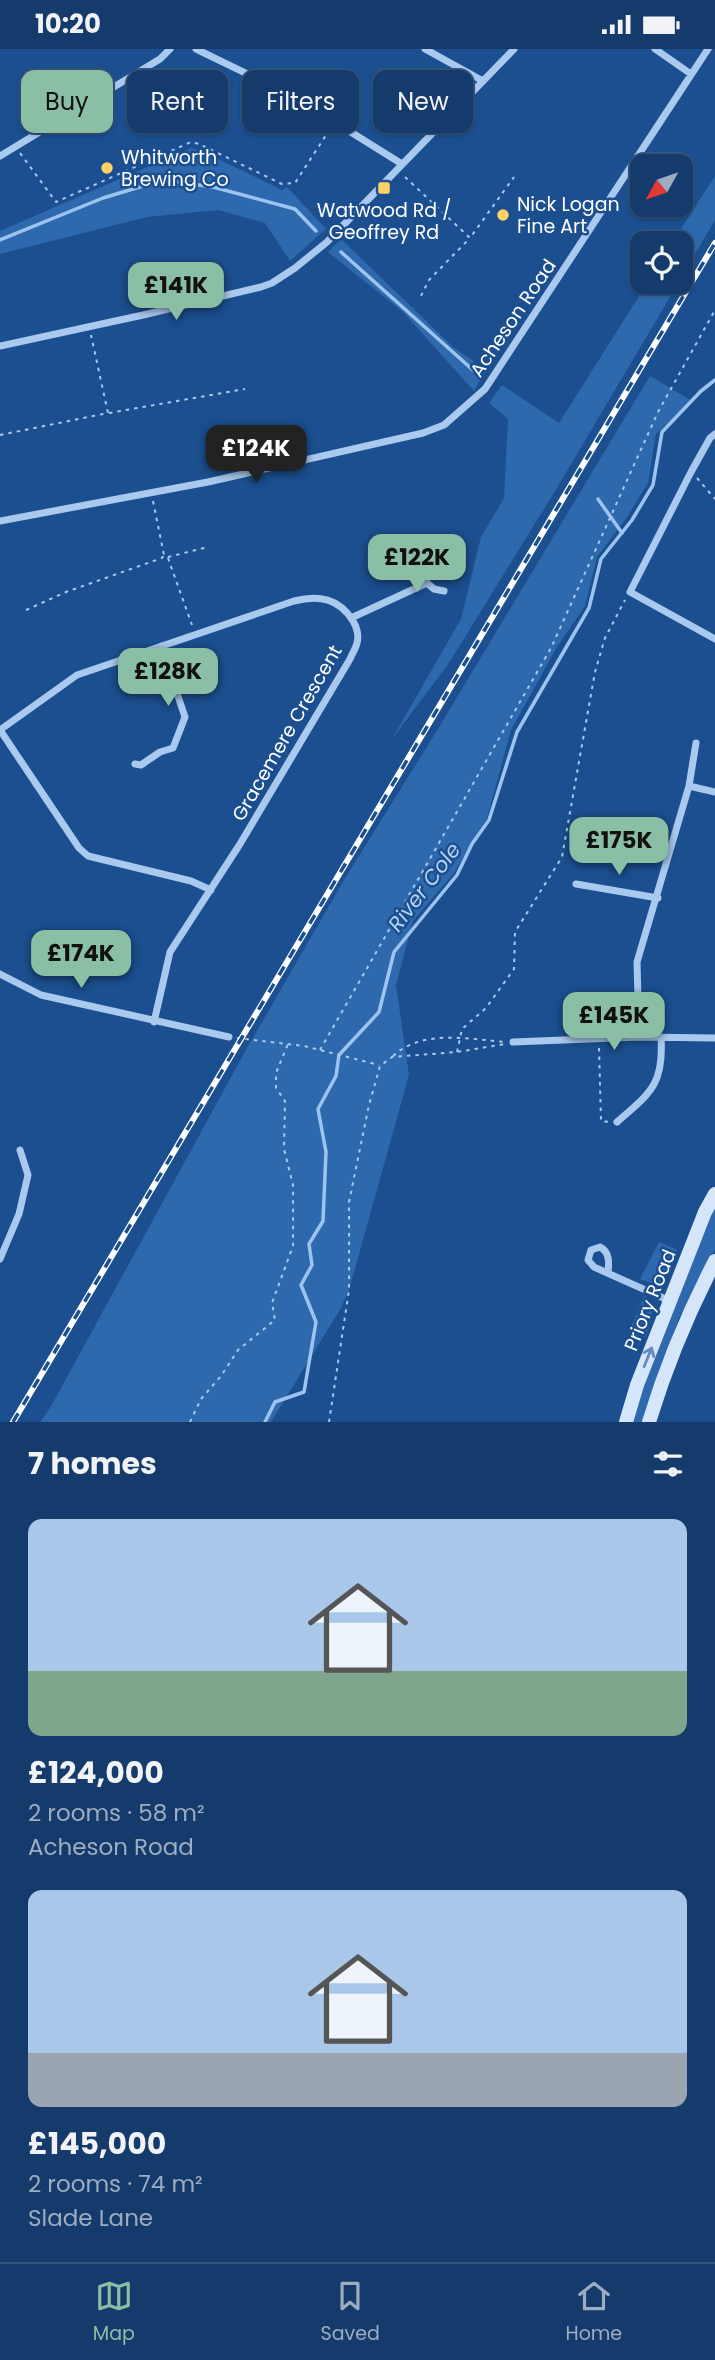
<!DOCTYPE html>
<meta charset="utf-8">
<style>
:root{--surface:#143b6b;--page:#214673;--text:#f1f3f6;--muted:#9dadc1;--line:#33557e;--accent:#8abfa5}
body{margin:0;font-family:Poppins,sans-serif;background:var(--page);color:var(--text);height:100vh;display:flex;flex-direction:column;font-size:26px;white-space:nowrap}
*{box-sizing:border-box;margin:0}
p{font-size:23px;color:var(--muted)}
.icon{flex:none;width:38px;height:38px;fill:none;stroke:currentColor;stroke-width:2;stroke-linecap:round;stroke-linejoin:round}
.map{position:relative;height:1373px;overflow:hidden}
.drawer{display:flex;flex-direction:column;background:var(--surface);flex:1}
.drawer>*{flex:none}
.top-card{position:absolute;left:21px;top:21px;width:674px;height:63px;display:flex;gap:14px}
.needle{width:46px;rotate:230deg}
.buttons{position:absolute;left:630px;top:105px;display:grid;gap:14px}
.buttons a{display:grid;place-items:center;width:63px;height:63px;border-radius:14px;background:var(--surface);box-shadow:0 2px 5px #0004,0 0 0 2px var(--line);font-size:35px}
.price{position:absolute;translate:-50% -60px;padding:0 16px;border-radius:14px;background:var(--accent);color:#111;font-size:23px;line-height:46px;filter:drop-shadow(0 2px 4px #0008)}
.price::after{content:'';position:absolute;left:50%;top:42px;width:21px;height:16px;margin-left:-10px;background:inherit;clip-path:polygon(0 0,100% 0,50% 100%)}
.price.active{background:#222;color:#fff}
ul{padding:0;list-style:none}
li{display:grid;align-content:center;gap:14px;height:371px;padding:0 28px}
li span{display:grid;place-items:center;height:217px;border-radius:14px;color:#555}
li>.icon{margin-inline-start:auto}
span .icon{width:126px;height:126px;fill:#fffc;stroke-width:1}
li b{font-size:30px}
h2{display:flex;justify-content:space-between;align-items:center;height:84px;padding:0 28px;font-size:30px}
.pill{padding:0 24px;border-radius:14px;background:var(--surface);box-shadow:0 2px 5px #0004,0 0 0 2px var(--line);font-size:24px;line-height:63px}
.pill.active{background:var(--accent);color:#111}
.status{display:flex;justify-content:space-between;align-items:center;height:49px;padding:0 35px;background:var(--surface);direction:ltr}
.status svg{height:19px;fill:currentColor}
.tabs{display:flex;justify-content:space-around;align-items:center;height:98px;border-top:2px solid var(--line);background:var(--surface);font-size:19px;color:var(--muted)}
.tabs a{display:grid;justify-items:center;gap:4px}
.tabs .active{color:var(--accent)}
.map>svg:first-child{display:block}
.green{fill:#2e69ad}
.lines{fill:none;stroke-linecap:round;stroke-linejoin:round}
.stream{stroke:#9cc4f0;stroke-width:3.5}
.path{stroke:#a9c9ee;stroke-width:2;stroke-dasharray:3.5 5;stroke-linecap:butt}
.street{stroke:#a9c9ee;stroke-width:7}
.secondary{stroke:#d6e6fa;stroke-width:14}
.rail-casing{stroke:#fff;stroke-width:6}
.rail{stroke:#1b4f8f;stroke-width:3.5;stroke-dasharray:10;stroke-linecap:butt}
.oneway{stroke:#668bba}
.poi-dot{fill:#ffd166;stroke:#1b4f8f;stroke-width:2.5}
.labels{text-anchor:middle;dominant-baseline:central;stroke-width:5;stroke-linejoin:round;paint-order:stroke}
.poi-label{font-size:19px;fill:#fff;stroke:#1b4f8f;text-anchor:start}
.street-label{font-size:19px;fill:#fff;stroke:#1b4f8f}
.water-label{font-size:21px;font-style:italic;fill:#b5d3f5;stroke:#1b4f8f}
</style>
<div class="status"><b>10:20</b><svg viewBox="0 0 49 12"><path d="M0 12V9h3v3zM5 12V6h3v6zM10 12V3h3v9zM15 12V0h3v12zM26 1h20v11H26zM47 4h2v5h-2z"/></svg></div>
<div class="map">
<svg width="715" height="1373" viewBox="0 0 715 1373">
<rect width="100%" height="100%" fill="#1b4f8f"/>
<path class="green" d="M191,99L202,102L282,141L287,138L326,180L290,212L265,174L219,161L147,168L0,205V182Z
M715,127V171L681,229V194H672Z
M341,190L453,298L486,321L474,342L403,263L328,203Z
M648,233H679L555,442L449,614L392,690L461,570L481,488L504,449L508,370L489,354L502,336L559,374Z
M650,327L692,352L656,385L648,434L625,471L597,508L585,557L557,598L511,681L487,769L454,824L413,872L396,936L409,1026L349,1241L341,1259L271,1373H40L50,1359L247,999L344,831L441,675Z
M715,1157V1200L679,1269L644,1373H631L645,1328Z
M659,1193L677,1201L661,1235L657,1236L640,1230Z
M645,1246C655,1264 653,1271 645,1288L629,1283Z"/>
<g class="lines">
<path class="stream" d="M0,191L103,149L163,131L213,138L295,160L316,182
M341,203L474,322
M598,450L622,484
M265,1373L275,1353L304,1343L316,1273L301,1236L312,1216L309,1195L323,1172L326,1103L318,1060L336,1027L339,1006L379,963L394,903L457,826L472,795L489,771L517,683L589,559L601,510L632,471L653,436L662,383L701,342L715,331"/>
<path class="path" d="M20,104L56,153L191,93L199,95L282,135L295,134L330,80
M405,128L470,189L514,128
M421,247L429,231L469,190
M109,364L245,340
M0,386L108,364L91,286
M697,429L715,450
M153,452L164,506L168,508L208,498
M168,509L192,576
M26,561L66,543L162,509L164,506
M237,989L304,997L379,1016
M599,999L601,1072L609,1073
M320,1001L551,599L658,363L715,261
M457,1003L462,980L486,959L514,920L515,883L562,808L595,623L605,589L625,551
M393,1007C422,980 469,990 505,993
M190,1373L201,1350L221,1327L238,1301L275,1271L272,1254L293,1197V1136L284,1100L285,1052L276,1039V1024L288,995
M329,1373L349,1241V1153L369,1056L380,1017L392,1008L457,1003L505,995"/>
<path class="street" d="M196,0L293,47L402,115
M425,0L483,32
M655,0L691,25
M0,107L160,10L170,0
M0,297L143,266L261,238L272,234L295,219L327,193L514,0
M715,385L710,389L691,423L630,543L715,590
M0,472L208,433L423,384L444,376L485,340L708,0
M425,519L427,534L434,540L444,542
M351,569L427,534
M0,681L77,626L294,552C319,546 339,549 353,572C357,578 359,587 357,594C356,599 352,605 350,610L240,795L170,903L154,973
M0,681L79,799L88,807L191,832L211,841
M135,715L141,716L160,703L173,699L185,668L161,597
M689,737L715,743
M576,835L658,849
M0,925L41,946L229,988
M639,988L637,913L689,737L696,694
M513,993L639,988L715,989
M617,1073C650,1044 664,1036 661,989
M0,1210L19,1165L28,1126L20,1101
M608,1224C609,1214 610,1203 600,1198L591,1201L588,1211L594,1218L670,1252"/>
<path class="secondary" d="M626,1373L637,1336L705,1163L715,1145
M649,1373C666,1317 688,1264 715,1212"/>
<g class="rail-casing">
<path id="rail" d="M13,1373L715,194"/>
</g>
<use href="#rail" class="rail"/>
</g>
<defs><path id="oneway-shaft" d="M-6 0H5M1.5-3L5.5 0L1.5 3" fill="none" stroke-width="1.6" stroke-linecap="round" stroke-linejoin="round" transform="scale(1.75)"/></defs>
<use class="oneway" href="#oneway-shaft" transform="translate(648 1308) rotate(-68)"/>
<g class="poi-dot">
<circle cx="107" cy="119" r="7"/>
<rect x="377" y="132" width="14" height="14" rx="3.5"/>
<circle cx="503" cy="166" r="7"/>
</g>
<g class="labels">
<g class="poi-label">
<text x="121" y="108">Whitworth<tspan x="121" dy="22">Brewing Co</tspan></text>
<text x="517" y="155">Nick Logan<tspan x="517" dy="22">Fine Art</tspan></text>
<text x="384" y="161" text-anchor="middle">Watwood Rd /<tspan x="384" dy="22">Geoffrey Rd</tspan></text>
</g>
<g class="street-label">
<text transform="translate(513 269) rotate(-56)">Acheson Road</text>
<text transform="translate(287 684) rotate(-60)">Gracemere Crescent</text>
<text transform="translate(650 1251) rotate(-68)">Priory Road</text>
</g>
<g class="water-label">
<text transform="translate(424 838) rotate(-53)">River Cole</text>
</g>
</g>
</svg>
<div class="buttons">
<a><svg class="needle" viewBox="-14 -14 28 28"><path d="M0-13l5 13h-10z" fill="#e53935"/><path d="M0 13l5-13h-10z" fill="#9dadc1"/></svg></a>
<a><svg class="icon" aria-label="locate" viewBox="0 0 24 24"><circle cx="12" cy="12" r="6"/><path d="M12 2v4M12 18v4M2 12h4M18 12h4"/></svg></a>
</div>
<b class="price" style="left:176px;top:273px">£141K</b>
<b class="price active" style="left:256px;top:436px">£124K</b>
<b class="price" style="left:417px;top:545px">£122K</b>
<b class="price" style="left:168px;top:659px">£128K</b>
<b class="price" style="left:619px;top:828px">£175K</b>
<b class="price" style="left:81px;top:941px">£174K</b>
<b class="price" style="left:614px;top:1003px">£145K</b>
<div class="top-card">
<a class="pill active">Buy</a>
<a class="pill">Rent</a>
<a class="pill">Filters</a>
<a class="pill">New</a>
</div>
</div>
<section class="drawer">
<h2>7 homes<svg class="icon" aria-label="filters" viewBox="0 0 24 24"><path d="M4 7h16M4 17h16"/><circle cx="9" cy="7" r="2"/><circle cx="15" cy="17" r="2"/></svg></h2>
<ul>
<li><span style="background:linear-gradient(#a9c7e8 70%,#7fa58c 0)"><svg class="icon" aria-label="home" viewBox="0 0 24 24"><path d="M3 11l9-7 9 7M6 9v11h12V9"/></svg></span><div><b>£124,000</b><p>2 rooms · 58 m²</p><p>Acheson Road</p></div></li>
<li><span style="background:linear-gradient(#a9c7e8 75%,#9aa5b1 0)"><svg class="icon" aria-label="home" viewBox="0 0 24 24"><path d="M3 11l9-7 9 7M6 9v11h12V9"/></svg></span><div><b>£145,000</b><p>2 rooms · 74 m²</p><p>Slade Lane</p></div></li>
</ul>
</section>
<nav class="tabs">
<a class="active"><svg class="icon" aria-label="map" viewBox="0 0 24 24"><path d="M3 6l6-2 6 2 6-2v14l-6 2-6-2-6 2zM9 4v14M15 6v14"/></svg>Map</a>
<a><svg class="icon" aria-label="saved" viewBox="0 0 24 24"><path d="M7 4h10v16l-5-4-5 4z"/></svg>Saved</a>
<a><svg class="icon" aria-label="home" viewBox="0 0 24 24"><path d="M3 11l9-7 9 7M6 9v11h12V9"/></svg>Home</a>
</nav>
